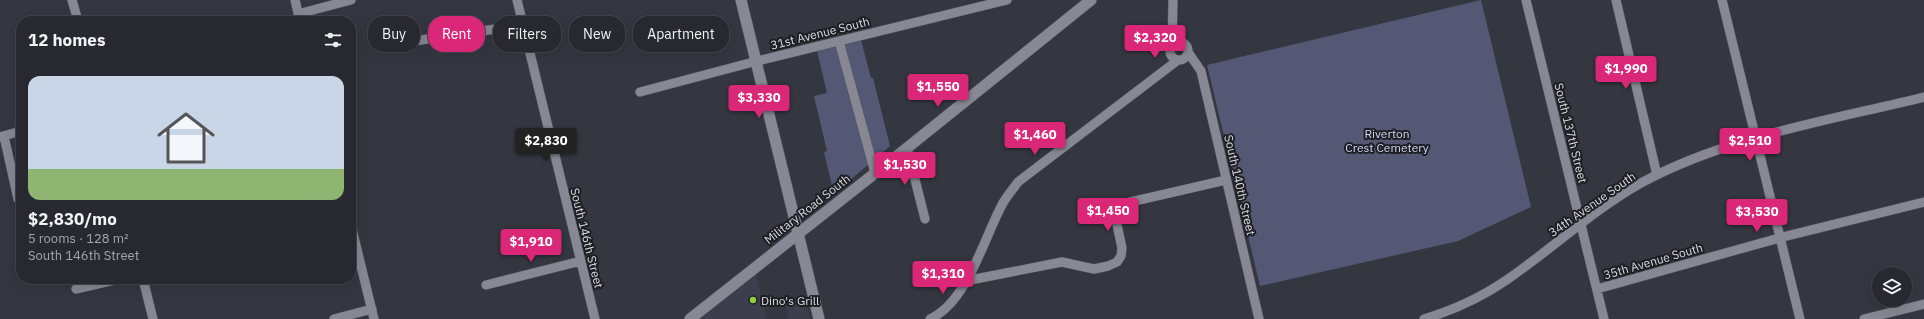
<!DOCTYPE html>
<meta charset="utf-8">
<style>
:root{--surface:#282930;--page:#34353c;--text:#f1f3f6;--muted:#a5a6ab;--line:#44454c;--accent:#db2777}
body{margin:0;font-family:"IBM Plex Sans",sans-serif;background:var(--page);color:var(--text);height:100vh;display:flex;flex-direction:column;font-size:15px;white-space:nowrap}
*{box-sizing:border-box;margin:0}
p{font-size:13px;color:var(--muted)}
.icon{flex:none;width:22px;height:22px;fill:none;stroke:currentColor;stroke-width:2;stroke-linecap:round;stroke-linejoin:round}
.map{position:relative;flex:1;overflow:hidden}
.panel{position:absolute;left:16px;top:16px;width:340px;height:268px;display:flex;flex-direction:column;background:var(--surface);border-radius:16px;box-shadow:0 4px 16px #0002,0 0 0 1px var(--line)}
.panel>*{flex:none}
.top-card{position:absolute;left:368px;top:16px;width:380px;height:36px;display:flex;gap:8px}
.buttons{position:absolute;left:1872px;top:267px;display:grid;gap:8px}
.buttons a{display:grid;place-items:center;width:40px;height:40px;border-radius:50%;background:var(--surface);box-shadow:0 4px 16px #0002,0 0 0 1px var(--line);font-size:20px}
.price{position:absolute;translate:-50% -34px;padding:0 9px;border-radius:4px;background:var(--accent);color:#fff;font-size:13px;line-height:26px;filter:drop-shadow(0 1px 2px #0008)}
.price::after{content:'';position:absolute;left:50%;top:24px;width:12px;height:9px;margin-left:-6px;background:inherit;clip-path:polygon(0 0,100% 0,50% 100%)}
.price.on{background:#222;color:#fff}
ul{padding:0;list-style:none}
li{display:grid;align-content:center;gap:8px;height:212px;padding:0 12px}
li+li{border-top:1px solid var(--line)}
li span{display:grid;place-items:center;height:124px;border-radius:12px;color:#555}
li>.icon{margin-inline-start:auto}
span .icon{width:72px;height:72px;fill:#fffc;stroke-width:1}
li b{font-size:17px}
h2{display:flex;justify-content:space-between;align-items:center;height:48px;padding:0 12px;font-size:17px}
.pill{padding:0 14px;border-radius:16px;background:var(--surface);box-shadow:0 4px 16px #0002,0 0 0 1px var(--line);font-size:14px;line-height:36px}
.pill.on{background:var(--accent);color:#fff}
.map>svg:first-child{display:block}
.built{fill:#3c3e4d}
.green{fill:#545874}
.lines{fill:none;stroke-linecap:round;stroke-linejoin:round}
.minor-casing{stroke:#52535b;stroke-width:10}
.tertiary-casing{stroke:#52535b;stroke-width:12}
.minor{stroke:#878893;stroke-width:9}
.tertiary{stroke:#878893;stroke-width:11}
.poi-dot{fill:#93cd3e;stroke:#1e1e23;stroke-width:1.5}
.labels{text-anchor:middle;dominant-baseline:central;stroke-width:4;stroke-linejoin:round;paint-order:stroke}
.street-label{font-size:12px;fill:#dbdce2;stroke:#1e1e23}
.park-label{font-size:12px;fill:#d2d7fb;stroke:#1e1e23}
.poi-label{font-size:12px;fill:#dbdce2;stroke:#1e1e23;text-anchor:start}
</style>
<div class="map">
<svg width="1924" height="319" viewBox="0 0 1924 319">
<rect width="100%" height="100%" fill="#353740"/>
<path class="built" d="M756,273L767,319H700Z
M806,298L810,319H789L785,303Z"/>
<path class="green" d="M1481,0L1531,207L1458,241L1260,286L1207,65Z
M861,40L871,78H873L890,146L834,194L824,152L827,151L814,96L827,93L817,51Z"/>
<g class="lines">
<g class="minor-casing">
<path id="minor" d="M72,0L78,21
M295,0L300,21
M517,0L595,319
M1526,0L1604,319
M1616,0L1657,175
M1722,0L1800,319
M298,14L351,0
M839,41L875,173
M407,42L523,25
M1170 51a9 9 0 1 1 18 0a9 9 0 1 1-18 0Z
M1172,46L1173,0
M1188,52L1201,71L1259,319
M640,92L757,61L1007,0
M4,136L18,199
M0,137L21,131
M907,148L925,219
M351,225L374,319
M143,279L153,319
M965,281L1062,262L1094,269L1108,266L1117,262L1121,256L1122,248L1113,206L1226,180
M486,285L581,261
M76,289L119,279
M1597,289L1779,238L1924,202
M334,319L372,309
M930,319C968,302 984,237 1003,203C1007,196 1013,189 1018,182L1178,60
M1424,319C1454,310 1482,297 1508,279C1553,248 1593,210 1641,183C1725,137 1831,120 1924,97
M1864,319L1924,304"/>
</g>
<g class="tertiary-casing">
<path id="tertiary" d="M741,0L819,319
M690,319L907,148L1091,0"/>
</g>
<use href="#minor" class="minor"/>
<use href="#tertiary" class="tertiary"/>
</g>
<circle class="poi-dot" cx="753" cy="300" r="4"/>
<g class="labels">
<g class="street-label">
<text transform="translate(820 33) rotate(-14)">31st Avenue South</text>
<text transform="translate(1571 133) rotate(76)">South 137th Street</text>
<text transform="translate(1240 185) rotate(77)">South 140th Street</text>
<text transform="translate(1592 204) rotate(-35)">34th Avenue South</text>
<text transform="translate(807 209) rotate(-38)">Military Road South</text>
<text transform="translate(587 238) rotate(76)">South 146th Street</text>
<text transform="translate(1653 261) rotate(-16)">35th Avenue South</text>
</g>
<g class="park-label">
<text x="1387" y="133">Riverton<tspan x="1387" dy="14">Crest Cemetery</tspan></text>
</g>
<g class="poi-label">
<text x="761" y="300">Dino's Grill</text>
</g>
</g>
</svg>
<div class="buttons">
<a><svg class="icon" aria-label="layers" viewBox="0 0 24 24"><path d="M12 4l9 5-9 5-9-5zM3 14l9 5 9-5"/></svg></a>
</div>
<b class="price" style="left:1155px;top:59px">$2,320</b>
<b class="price" style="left:1626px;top:90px">$1,990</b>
<b class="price" style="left:938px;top:108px">$1,550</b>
<b class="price" style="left:759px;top:119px">$3,330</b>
<b class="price" style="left:1035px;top:156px">$1,460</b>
<b class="price on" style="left:546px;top:162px">$2,830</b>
<b class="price" style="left:1750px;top:162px">$2,510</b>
<b class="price" style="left:905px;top:186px">$1,530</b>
<b class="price" style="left:1108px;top:232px">$1,450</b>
<b class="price" style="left:1757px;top:233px">$3,530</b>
<b class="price" style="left:531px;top:263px">$1,910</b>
<b class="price" style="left:943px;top:295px">$1,310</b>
<div class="top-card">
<a class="pill">Buy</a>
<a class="pill on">Rent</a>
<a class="pill">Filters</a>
<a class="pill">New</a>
<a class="pill">Apartment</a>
</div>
<section class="panel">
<h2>12 homes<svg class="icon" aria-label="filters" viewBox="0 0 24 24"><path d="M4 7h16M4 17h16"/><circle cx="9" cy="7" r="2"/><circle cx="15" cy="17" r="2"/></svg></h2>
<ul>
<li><span style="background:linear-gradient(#c9d6e8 75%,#8fb573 0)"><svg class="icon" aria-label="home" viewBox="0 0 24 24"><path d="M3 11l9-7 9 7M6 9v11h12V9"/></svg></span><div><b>$2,830/mo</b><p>5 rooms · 128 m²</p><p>South 146th Street</p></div></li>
</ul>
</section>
</div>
